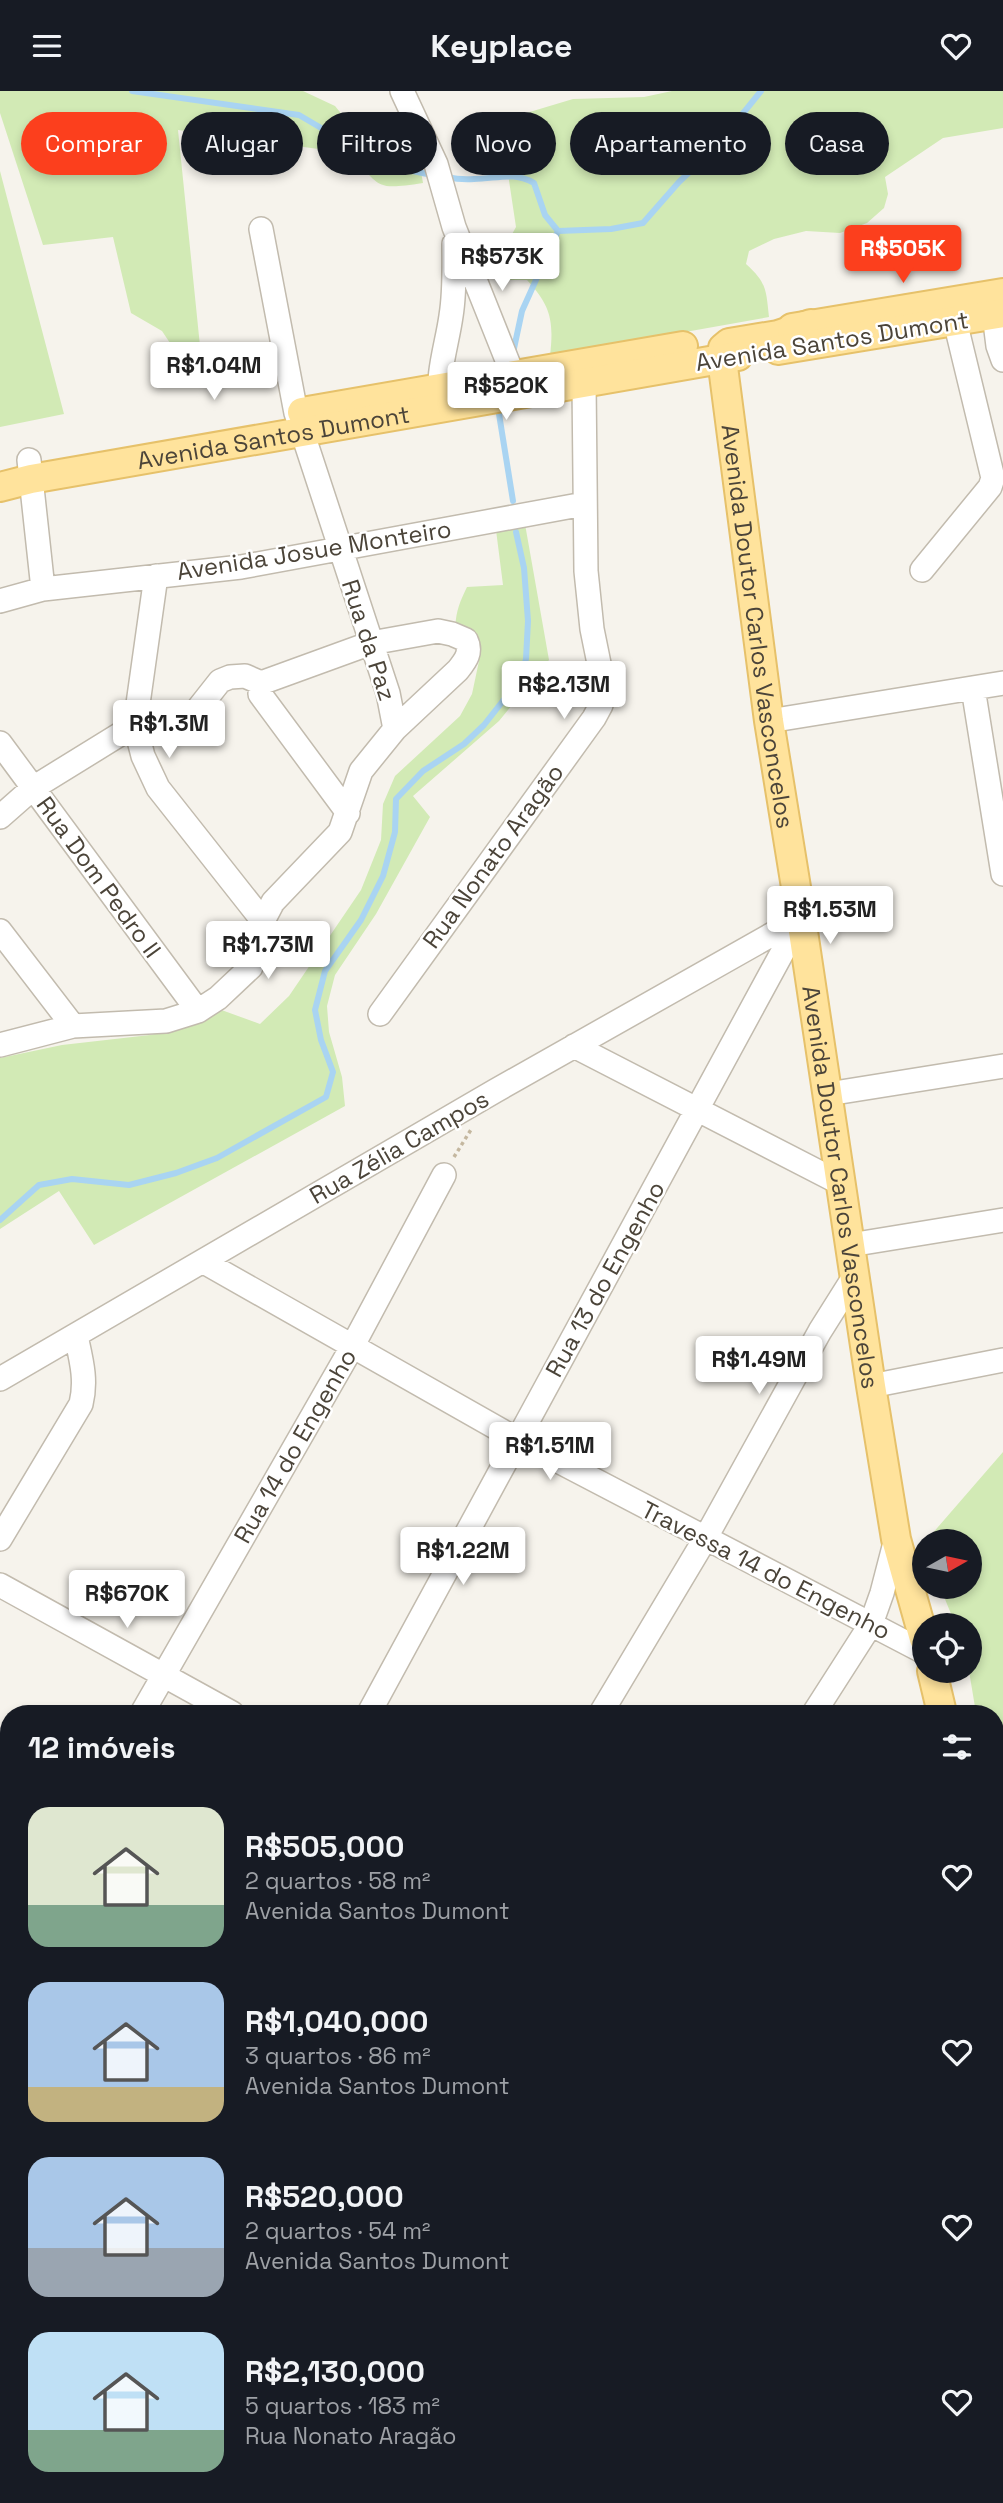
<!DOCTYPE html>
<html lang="pt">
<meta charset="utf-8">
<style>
:root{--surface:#171b24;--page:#242831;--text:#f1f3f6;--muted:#9ea1a6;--accent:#fc3f1d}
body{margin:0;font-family:"Space Grotesk",sans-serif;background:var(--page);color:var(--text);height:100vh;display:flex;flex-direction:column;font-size:26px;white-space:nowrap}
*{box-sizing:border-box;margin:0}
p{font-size:23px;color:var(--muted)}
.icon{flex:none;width:38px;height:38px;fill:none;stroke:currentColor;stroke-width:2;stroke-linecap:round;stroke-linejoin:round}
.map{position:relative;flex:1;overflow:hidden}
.side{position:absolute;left:0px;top:1614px;width:1004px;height:800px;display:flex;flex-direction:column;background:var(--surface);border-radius:28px 28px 0 0;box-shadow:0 4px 10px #0003}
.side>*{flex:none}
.hud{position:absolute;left:21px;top:21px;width:962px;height:63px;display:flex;gap:14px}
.needle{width:46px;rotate:81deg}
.tools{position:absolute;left:912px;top:1438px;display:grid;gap:14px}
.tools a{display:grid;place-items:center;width:70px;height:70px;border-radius:50%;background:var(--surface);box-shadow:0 4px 10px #0003;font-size:35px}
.price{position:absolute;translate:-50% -60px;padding:0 16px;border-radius:7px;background:#fff;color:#222;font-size:23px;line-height:46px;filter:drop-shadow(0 2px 4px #0008)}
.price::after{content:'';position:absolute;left:50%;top:42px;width:21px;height:16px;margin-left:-10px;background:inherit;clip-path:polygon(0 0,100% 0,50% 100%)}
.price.active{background:var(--accent);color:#fff}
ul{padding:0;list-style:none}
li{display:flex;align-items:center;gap:21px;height:175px;padding:0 28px}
li span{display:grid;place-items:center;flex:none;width:196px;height:140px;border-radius:21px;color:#555}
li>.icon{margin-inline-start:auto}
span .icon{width:84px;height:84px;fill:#fffc;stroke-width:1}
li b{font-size:30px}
h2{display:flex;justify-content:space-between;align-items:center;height:84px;padding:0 28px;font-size:30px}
.pill{padding:0 24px;border-radius:32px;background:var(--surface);box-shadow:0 4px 10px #0003;font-size:24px;line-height:63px}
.pill.active{background:var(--accent);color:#fff}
header{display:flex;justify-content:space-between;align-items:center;height:91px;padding:0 28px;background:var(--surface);font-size:32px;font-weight:700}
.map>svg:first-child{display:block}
.industrial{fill:#e6e2dd}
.green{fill:#d2eab5}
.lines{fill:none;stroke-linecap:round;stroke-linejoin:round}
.stream{stroke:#a9d4f2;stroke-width:6}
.minor-casing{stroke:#c2bbae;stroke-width:26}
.major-casing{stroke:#e6c16a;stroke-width:32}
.path{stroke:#c4b79f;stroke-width:3.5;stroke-dasharray:3.5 3.5;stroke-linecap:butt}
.minor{stroke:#fff;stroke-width:23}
.major{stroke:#ffe39c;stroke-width:28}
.labels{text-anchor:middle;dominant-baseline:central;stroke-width:5;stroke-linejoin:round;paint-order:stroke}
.street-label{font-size:24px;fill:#4b4439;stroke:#fff}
</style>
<header><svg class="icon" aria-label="menu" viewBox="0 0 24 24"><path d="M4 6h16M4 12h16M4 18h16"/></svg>Keyplace<svg class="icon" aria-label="heart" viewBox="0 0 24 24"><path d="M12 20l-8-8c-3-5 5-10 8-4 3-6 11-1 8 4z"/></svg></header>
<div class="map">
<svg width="1003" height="2412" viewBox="0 0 1003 2412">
<rect width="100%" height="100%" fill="#f6f3ec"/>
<path class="industrial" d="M9,2067V2242L0,2259V2083Z"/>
<path class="green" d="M0,0H303L335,15L349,32L386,58L397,71L420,75L423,92C372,100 382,95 348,62L178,39L200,255L183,258L172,255L162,240L131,222L113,146L43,154L0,22Z
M672,0H1003V37L943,47L885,86L888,103L884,117L867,132L840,142L806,140L774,148L749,160L746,173C767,192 766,199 769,226L550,265C554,230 551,215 527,189H508L502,181L506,154L516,136L500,30L573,8L644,6Z
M0,80L64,323L0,336Z
M525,433L549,569L499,630L413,705L430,726L376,823L335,884L327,915L329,941L342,986L345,1015L94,1154L59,1100L0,1138V967L62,954L150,944L190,935L216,917L260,933L289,905L361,799L381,749L383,713L395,685L460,625L472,603L479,570C474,566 465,562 462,556C450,536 457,516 467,496L503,494L496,439Z
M1003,1361V1784L996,1741V1622H976L969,1580L970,1535H956L940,1496H970V1451H925Z
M413,2405H632L623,2412H417Z"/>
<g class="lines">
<path class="stream" d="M132,0L299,24L384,74L432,84
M446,86C456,88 465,89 474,88C496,88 514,80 534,92L545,124L558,140L611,138L643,132L679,91L715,57L761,0
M513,262L522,220L558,140
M501,319L499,323L513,410
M0,1129L39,1094L72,1088L129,1094L176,1082L217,1067L326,1006L333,981L321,949L315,919L325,880L361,829L383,785L395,741L396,708L423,680L464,653L484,634L520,588L526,568L528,530L524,477L516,441
M996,1786L1003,1785"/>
<g class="minor-casing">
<path id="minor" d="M402,0L436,73L454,136L513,284L515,301
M261,138L296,322L388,602L395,638
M994,223L998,255L1003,269
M441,313C436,284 447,254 451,225C455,201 454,177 454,153
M29,369L43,498
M922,479L990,396L993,387L955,230
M156,485L135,634L143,665L158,697L263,830
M0,510L43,498L241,476L584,413
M261,592L260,603L348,722
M973,597L1003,783
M769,630L1003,592
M0,652L198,920
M0,726L33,697L135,634L180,635L190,628L220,590L230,586L245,585L261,592L371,552L438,540L452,543L466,549C472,561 466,569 458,579L395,638L361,680L340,741L273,811L263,830L251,876L218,907L198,920L166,930L73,935L0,954
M0,840L73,935
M380,923L594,627L601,614L604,597L592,538L586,480L584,292L581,275
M574,955L840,1092
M828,1003L1003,975
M850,1154L1003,1129
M204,1171L518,1349L924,1561
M0,1288L495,1000L801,827
M871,1295L1003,1269
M0,1448L81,1313C87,1289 81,1268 76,1245
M0,1494L232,1622
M142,1622L352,1256L444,1084
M369,1622L801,827
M601,1622L705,1448L820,1240L854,1186
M814,1622L871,1533L882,1502L896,1448
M996,1856L1003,1855
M0,1875L9,1860
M0,1923L9,1928
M996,2052L1003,2055
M0,2303L9,2287
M873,2404L886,2412
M904,2412L908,2404"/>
</g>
<g class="major-casing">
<g id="major">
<path id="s1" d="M811,233L778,244L729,252L723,257L722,268L769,630L801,827L871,1295L896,1448L924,1548"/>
<path d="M792,237L1003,202"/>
<path d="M778,259L1003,222"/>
<path d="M302,321L683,255"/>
<path id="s2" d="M0,396L31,388L738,265"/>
<path d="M932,1580L942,1622"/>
<path d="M996,1921L1003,1962"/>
</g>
</g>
<path class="path" d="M454,1066L472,1037"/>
<use href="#minor" class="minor"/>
<use href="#major" class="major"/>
</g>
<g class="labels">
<g class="street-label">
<text transform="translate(832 250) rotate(-9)">Avenida Santos Dumont</text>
<text stroke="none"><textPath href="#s2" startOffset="278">Avenida Santos Dumont</textPath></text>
<text transform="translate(314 459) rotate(-9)">Avenida Josue Monteiro</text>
<text stroke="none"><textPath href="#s1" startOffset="373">Avenida Doutor Carlos Vasconcelos</textPath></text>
<text transform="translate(369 549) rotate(72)">Rua da Paz</text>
<text transform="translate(493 765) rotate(-54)">Rua Nonato Aragão</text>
<text transform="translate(99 786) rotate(54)">Rua Dom Pedro II</text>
<text transform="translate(399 1056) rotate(-30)">Rua Zélia Campos</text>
<text stroke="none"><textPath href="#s1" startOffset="940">Avenida Doutor Carlos Vasconcelos</textPath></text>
<text transform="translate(605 1188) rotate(-61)">Rua 13 do Engenho</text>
<text transform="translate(295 1355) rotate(-60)">Rua 14 do Engenho</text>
<text transform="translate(766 1479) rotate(27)">Travessa 14 do Engenho</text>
</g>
</g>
</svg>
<div class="tools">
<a><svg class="needle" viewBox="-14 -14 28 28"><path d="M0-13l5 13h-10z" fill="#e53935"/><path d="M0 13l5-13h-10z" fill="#9ea1a6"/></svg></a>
<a><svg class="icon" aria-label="locate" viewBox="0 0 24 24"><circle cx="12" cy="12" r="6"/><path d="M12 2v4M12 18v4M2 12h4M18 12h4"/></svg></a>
</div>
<b class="price active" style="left:903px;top:194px">R$505K</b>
<b class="price" style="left:502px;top:202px">R$573K</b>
<b class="price" style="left:214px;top:311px">R$1.04M</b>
<b class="price" style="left:506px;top:331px">R$520K</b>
<b class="price" style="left:564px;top:630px">R$2.13M</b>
<b class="price" style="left:169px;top:669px">R$1.3M</b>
<b class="price" style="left:830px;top:855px">R$1.53M</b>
<b class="price" style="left:268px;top:890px">R$1.73M</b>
<b class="price" style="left:759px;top:1305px">R$1.49M</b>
<b class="price" style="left:550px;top:1391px">R$1.51M</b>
<b class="price" style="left:463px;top:1496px">R$1.22M</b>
<b class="price" style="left:127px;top:1539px">R$670K</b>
<div class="hud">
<a class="pill active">Comprar</a>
<a class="pill">Alugar</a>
<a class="pill">Filtros</a>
<a class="pill">Novo</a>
<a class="pill">Apartamento</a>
<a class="pill">Casa</a>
</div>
<section class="side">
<h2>12 imóveis<svg class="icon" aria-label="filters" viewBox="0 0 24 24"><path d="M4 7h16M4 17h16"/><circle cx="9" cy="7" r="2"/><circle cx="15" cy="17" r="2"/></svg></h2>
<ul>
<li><span style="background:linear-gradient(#dfe7d0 70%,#7fa58c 0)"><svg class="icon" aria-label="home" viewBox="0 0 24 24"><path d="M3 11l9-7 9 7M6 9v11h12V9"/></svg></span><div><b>R$505,000</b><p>2 quartos · 58 m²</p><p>Avenida Santos Dumont</p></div><svg class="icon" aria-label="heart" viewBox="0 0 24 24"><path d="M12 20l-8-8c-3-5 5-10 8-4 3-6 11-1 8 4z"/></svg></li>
<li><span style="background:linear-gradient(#a9c7e8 75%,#c2b280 0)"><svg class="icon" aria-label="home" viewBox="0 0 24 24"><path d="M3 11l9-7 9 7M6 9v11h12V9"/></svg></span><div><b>R$1,040,000</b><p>3 quartos · 86 m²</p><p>Avenida Santos Dumont</p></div><svg class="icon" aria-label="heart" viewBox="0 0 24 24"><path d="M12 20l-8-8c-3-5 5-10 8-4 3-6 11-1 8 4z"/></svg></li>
<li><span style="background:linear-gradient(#a9c7e8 65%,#9aa5b1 0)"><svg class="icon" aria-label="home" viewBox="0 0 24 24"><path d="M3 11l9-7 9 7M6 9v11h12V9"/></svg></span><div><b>R$520,000</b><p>2 quartos · 54 m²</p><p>Avenida Santos Dumont</p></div><svg class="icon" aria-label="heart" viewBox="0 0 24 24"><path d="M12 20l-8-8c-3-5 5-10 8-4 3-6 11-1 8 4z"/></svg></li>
<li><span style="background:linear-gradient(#bfe0f5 70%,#7fa58c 0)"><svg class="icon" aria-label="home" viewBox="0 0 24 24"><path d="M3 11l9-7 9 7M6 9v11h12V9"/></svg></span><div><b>R$2,130,000</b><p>5 quartos · 183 m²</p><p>Rua Nonato Aragão</p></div><svg class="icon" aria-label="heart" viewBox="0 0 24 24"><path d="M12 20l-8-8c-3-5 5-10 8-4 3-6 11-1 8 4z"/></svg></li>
</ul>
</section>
</div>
